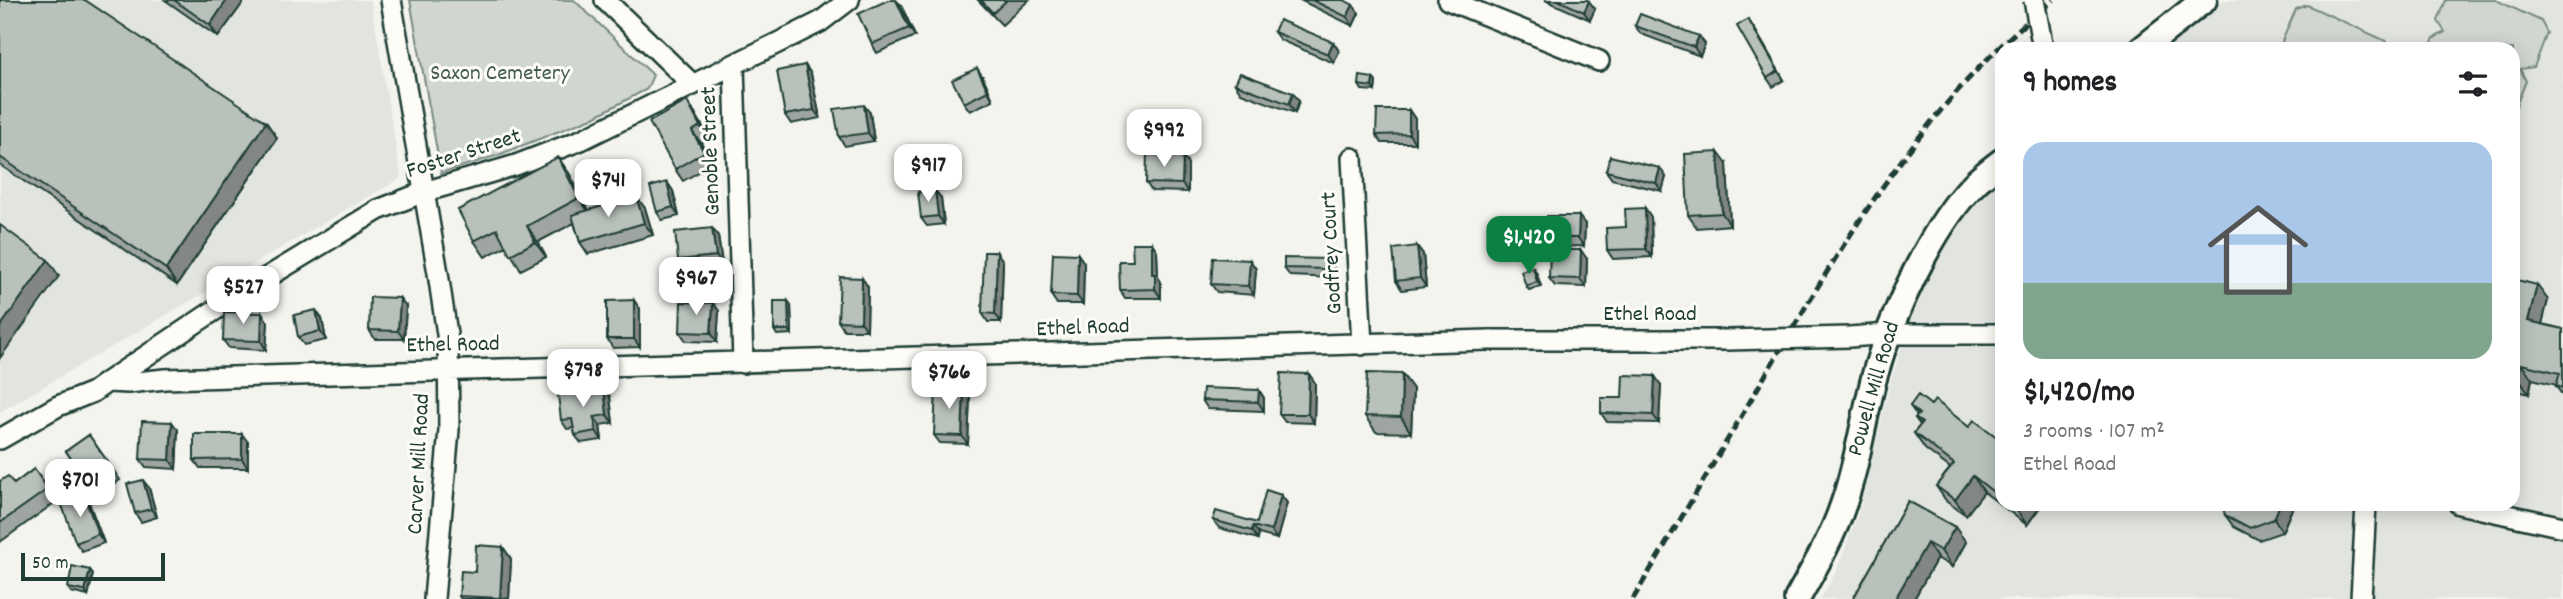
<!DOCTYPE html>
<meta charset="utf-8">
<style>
:root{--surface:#fff;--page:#f2f2f2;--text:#202124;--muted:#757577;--accent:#0b8043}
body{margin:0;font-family:Dekko,sans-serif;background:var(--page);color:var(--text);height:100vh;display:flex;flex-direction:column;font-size:26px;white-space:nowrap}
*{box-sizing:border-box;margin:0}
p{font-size:23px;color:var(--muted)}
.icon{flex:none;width:38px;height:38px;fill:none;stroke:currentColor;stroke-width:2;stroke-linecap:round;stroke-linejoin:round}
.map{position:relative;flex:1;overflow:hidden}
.drawer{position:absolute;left:1995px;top:42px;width:525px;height:469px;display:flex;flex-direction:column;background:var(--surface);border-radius:21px;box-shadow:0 4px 18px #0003}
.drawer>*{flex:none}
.scale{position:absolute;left:21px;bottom:18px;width:144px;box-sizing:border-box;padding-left:7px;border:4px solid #1f3d34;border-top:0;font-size:19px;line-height:24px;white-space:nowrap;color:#1f3d34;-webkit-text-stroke:5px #fdfcf7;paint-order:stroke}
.price{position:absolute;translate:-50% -60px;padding:0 16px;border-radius:14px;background:#fff;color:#222;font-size:23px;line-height:46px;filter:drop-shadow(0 2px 4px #0008)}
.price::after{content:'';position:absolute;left:50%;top:42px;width:21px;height:16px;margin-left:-10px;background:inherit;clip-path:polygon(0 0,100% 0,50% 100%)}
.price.selected{background:var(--accent);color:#fff}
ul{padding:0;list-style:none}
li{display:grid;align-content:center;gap:14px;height:371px;padding:0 28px}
li span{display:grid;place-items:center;height:217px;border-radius:21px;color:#555}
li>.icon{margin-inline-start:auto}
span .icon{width:126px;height:126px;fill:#fffc;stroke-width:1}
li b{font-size:30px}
h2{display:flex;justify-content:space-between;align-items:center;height:84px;padding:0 28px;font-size:30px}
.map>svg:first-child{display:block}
.built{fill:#e2e5df}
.green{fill:#d1d6d1;stroke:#788a82;stroke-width:2}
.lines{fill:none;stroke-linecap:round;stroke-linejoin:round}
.minor-casing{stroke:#1f3d34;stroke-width:24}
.tertiary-casing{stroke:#1f3d34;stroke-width:30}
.minor{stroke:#fdfcf7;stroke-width:19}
.tertiary{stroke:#fdfcf7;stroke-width:24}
.rail{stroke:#1f3d34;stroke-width:5;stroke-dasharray:10 5;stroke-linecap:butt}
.minor-bridge-casing{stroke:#1f3d34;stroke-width:24;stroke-linecap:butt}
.minor-bridge{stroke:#fdfcf7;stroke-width:19}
.wall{fill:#9fa6a1;stroke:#1f3d34;stroke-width:2}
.shaded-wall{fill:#828783;stroke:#1f3d34;stroke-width:2}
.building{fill:#b9c1bb;stroke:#1f3d34;stroke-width:2}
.labels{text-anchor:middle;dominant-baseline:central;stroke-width:6;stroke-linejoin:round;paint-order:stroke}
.park-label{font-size:23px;fill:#435c53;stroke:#fdfcf7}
.street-label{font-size:23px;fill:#1f3d34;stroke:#fdfcf7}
</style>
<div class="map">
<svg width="2563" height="599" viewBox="0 0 2563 599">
<rect width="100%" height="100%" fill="#f4f4ef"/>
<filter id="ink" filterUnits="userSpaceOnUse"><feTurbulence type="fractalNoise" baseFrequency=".0143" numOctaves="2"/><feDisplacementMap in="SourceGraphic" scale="14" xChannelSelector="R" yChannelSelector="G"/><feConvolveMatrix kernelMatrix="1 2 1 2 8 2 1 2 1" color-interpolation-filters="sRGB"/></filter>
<g filter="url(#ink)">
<path class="built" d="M0,0H371L401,178L0,412Z
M2224,0H2563V599H1820L1837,570L1861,505L1889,387L1919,289L1964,217L2002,175V504H2513V49H2157Z"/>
<path class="green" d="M410,0H574L653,75L647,89L592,118L496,156L441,173Z
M2446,0H2496L2541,21L2547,33L2534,67L2520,69L2526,81L2513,113V49H2429L2434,38L2445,32L2438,21Z
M2307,5L2386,41L2390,49H2288L2282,41L2296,9Z"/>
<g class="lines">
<g class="minor-casing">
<path id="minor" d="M391,0L438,273L448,341L449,430L434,599
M605,0L693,85
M1448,0L1599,61
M734,65L743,363
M1352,158L1362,345
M1850,337L1888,334H2002
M107,382L233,298L378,210L424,192L516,165L581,140L820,22L849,0
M0,439L58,406L93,392L107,382L128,383L165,379L1489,340H1727
M2459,504L2563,527
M2361,599L2366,504"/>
</g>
<g class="tertiary-casing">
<path id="tertiary" d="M2142,49L2204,0
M1797,599C1813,570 1831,540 1842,508C1857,467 1863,421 1874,378C1890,319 1932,224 1977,181C1985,174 1994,167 2002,161"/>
</g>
<use href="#minor" class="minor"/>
<use href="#tertiary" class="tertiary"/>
<path class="rail" d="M1633,599C1680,520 1727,441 1773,362C1850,231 1932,94 2054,0"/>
<g class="minor-bridge-casing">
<path id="minor-bridge" d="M2034,0L2043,49
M1727,340L1850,337"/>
</g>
<use href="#minor-bridge" class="minor-bridge"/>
</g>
<path class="wall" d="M0,0L266,122L277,138L177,285L0,165Z
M165,0H245L218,37Z
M978,0H1029L1002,25Z
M1300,0H1344L1359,13L1353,26Z
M1545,0H1587L1595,9L1590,20Z
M901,5L915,36L877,53L872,44Z
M1635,26L1705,44L1700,56L1641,34Z
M1754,28L1784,80L1773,87L1767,78Z
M1274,32L1333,42L1339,51L1334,63L1280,40Z
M805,65L811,74L820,118L791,124L785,115Z
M983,77L993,100L970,111L964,103Z
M1373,78L1376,82L1375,91L1362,90L1359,85Z
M1235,84L1299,101L1295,113L1241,93Z
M1409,110L1415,119V143H1382L1376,135Z
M695,113L709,138L701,143L712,164L683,181L675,169Z
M870,113L874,141L845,146L839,137Z
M1183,156L1188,164V192L1152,191L1146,183Z
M1727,164L1730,225L1697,228L1688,215Z
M1606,171L1666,177L1662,191L1612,179Z
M569,173L589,210L645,208L653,235L588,254L580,242L574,223L538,242L546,257L521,270L506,246L485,257L474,241Z
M667,182L673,191L679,216L662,220L657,212Z
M941,198L944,224L927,226L921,218Z
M1645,208L1651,217L1652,257L1613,259L1607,250L1626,227Z
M1585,224L1584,246L1553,247L1547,238Z
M712,228L718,236L722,264L684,269L678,260Z
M1152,243L1157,251L1158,277L1161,282V298H1125L1120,290L1133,261Z
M1417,246L1423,254L1426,287L1402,290L1396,281Z
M1078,254L1084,263L1083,304H1057L1051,295Z
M1587,259L1586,287L1555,286L1549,278Z
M1250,260L1256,269L1254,295L1217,292L1211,284Z
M1003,261L1001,322H988L982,313Z
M1334,267V278L1290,276L1284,268Z
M1533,267L1536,272L1541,286L1529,290L1526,286Z
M862,278L868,287L867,330H844L838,321Z
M2513,279L2548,300L2542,324L2563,329V396L2556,386L2557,385L2532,379L2529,394L2513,390Z
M788,301L791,305L792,334L777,335L774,330Z
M713,303L719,311L717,342L686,341L680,332Z
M406,306L404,339H375L369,330Z
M640,309V347L613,348L607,339Z
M322,319L326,340L304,345L298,337Z
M268,322L266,350L229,348L223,340Z
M1309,374L1315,383L1314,423L1285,422L1279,414Z
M1402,374L1413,389L1411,433L1376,432L1365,416Z
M1661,385L1659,423L1607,422L1601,413L1622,398Z
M1259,390L1264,398V411L1208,409L1202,400Z
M970,396L968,444L940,443L934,435Z
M610,397L613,423L600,425L602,440L581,443L575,435L574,428L567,429L561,420Z
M1931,405L1969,427L2002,441V504H2042L2027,525L1984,492L1966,515L1947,502L1936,486L1950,468L1925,449L1914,433L1920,425L1915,418L1917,416L1910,406Z
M178,430L176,469L146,467L140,459Z
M89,435L120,480L96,496L66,451Z
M248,442V468H200L194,460Z
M34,469L57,501L0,542V481L14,484Z
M149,488L157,517L141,522L135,513Z
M1281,495L1287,503L1277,539L1259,534L1258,539L1219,528L1213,520L1257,523Z
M1908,501L1966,542L1952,567L1937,558L1914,599H1853Z
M89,503L104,543L82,551L76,543Z
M2294,504L2282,532L2259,540L2234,527L2225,515Z
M503,547L511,559L509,599H461L459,596L475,572Z
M90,570L93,574L88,596L71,592L68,588Z"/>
<path class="shaded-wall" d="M227,0H245L218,37L210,25Z
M896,0L901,5L915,36L909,28Z
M1589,1L1595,9L1590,20L1584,12Z
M1353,5L1359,13L1353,26L1347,17Z
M1748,19L1754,28L1784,80L1778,71Z
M1699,36L1705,44L1700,56L1694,47Z
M1333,42L1339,51L1334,63L1328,54Z
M805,65L811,74L820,118L814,110Z
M977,68L983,77L993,100L988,91Z
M1373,78L1376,82L1375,91L1372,87Z
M1293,93L1299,101L1295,113L1289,104Z
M687,101L695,113L709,138L700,126Z
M864,105L870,113L874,141L868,133Z
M1409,110L1415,119V143L1409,134Z
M266,122L277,138L177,285L166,269Z
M692,131L701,143L712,164L704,152Z
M1718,152L1727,164L1730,225L1722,213Z
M1183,156L1188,164V192L1182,184Z
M558,157L569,173L590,214L579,198Z
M1660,168L1666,177L1662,191L1656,183Z
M667,182L673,191L679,216L673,207Z
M935,190L941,198L944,224L938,216Z
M636,196L645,208L653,235L644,223Z
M1645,208L1651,217L1652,257L1646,249Z
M1579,216L1585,224L1584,246L1578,238Z
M527,226L538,242L546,257L535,242Z
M712,228L718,236L722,264L716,256Z
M1152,243L1157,251L1158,277L1161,282V298L1155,289L1152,274Z
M1417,246L1423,254L1426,287L1420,278Z
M1581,250L1587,259L1586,287L1580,279Z
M997,252L1003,261L1001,322L995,314Z
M1078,254L1084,263L1083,304L1077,296Z
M1328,259L1334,267V278L1328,269Z
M48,260L59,276L0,358V327Z
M1250,260L1256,269L1254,295L1248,286Z
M1533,267L1536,272L1541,286L1537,282Z
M862,278L868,287L867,330L861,322Z
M2537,285L2548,300L2539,336L2528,321Z
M400,298L406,306L404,339L398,331Z
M634,300L640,309V347L634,339Z
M788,301L791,305L792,334L789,330Z
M713,303L719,311L717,342L711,333Z
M316,310L322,319L326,340L320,331Z
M262,313L268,322L266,350L261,341Z
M2521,364L2532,379L2529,394L2518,378Z
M1309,374L1315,383L1314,423L1308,414Z
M1402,374L1413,389L1411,433L1401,417Z
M1655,376L1661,385L1659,423L1653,415Z
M964,388L970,396L968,444L962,436Z
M604,389L610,397L613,423L607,415Z
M1259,390L1264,398V411L1258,402Z
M594,417L600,425L602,440L596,431Z
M172,422L178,430L176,469L170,460Z
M242,434L248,442V468L242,459Z
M1973,476L1984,492L1966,515L1955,500Z
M143,480L149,488L157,517L151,509Z
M84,495L89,503L104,543L98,534Z
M1281,495L1287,503L1277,539L1271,531Z
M2020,504H2042L2027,525L2016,509Z
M2280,504H2294L2282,532L2274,519Z
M1253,526L1259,534L1258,539L1252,531Z
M1955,527L1966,542L1952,567L1941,551Z
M1927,543L1937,558L1914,599H1895Z
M503,547L511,559L509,599L500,598Z
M90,570L93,574L88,596L85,591Z"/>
<path class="building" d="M0,0H85L266,122L166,269L0,157Z
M174,0H227L210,25Z
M888,0H896L909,28L872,44L858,14Z
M981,0H1007L993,13Z
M1312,0H1344L1353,5L1347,17Z
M1558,0H1587L1589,1L1584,12Z
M1640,14L1699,36L1694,47L1635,26Z
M1748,19L1778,71L1767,78L1737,26Z
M1279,20L1333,42L1328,54L1274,32Z
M805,65L814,110L785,115L777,71Z
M977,68L988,91L964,103L952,80Z
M1240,73L1293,93L1289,104L1235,84Z
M1360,76L1373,78L1372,87L1359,85Z
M687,101L700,126L692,131L704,152L675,169L649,122Z
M864,105L868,133L839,137L834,109Z
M1377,110H1409V134L1376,135Z
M1718,152L1722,213L1688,215L1685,154Z
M1147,154L1183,156L1182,184L1146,183Z
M1610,156L1660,168L1656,183L1606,171Z
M558,157L579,198L527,226L535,242L510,255L497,229L474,241L458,210Z
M667,182L673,207L657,212L650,187Z
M935,190L938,216L921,218L918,192Z
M636,196L644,223L580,242L572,215Z
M1645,208L1646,249L1607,250L1606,228L1626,227L1625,209Z
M1547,216H1579L1578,238H1547Z
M0,225L48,260L0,327Z
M712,228L716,256L678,260L675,232Z
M1132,243H1152V274H1155V289L1120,290L1119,261H1133Z
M1417,246L1420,278L1396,281L1393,249Z
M1550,250H1581L1580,279L1549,278Z
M984,252H997L995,314L982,313Z
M1053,253L1078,254L1077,296L1051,295Z
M1213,258L1250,260L1248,286L1211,284Z
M1284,258L1328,259V269L1284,268Z
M1533,267L1537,282L1526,286L1521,271Z
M840,277L862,278L861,322L838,321Z
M2513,279L2537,285L2528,321L2563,329V388L2556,386L2560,373L2521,364L2518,378L2513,377Z
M370,297L400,298L398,331L369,330Z
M634,300V339H607V301Z
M774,301H788L789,330H774Z
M681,302L713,303L711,333L680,332Z
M316,310L320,331L298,337L294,315Z
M224,312L262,313L261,341L223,340Z
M1281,373L1309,374L1308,414H1279Z
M1367,373L1402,374L1401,417L1365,416Z
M1623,375L1655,376L1653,415L1601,413V398H1622Z
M936,387L964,388L962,436L934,435Z
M1203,388L1259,390L1258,402L1202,400Z
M604,389L607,415L594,417L596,431L575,435L572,419L561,420L558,395Z
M1918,395L1931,405L1935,400L1969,427L1974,420L2002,441V499L1973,476L1955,500L1936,486L1954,464L1914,433L1922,423L1915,418L1919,414L1910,406Z
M142,421L172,422L170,460L140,459Z
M194,434H242V459L194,460Z
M89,435L114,471L90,487L66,451Z
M34,469L48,489L0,523V481L8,476L14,484Z
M143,480L151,509L135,513L127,484Z
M1266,490L1281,495L1271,531L1253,526L1252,531L1213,520L1216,511L1257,523Z
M84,495L98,534L76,543L61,503Z
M1908,501L1955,527L1941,551L1927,543L1895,599H1853Z
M2009,504H2020L2016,509Z
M2222,504H2280L2274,519L2250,528L2225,515Z
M476,545L503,547L500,598L459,596L461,571L475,572Z
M72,566L90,570L85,591L68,588Z"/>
</g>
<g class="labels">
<g class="park-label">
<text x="500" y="74">Saxon Cemetery</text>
</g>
<g class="street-label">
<text transform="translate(712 151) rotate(-92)">Genoble Street</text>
<text transform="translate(464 155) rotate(-18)">Foster Street</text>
<text transform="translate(1333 253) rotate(-93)">Godfrey Court</text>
<text x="1650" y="315">Ethel Road</text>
<text transform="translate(1083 329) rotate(-2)">Ethel Road</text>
<text transform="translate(453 346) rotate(-1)">Ethel Road</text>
<text transform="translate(1875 389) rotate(-74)">Powell Mill Road</text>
<text transform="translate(420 464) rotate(-87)">Carver Mill Road</text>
</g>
</g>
</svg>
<div class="scale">50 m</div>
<b class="price" style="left:1164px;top:169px">$992</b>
<b class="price" style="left:928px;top:204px">$917</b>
<b class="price" style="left:608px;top:219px">$741</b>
<b class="price selected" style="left:1529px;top:276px">$1,420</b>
<b class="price" style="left:696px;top:317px">$967</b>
<b class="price" style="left:243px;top:326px">$527</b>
<b class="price" style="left:583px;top:409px">$798</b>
<b class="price" style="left:949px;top:411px">$766</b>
<b class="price" style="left:80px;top:519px">$701</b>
<section class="drawer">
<h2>9 homes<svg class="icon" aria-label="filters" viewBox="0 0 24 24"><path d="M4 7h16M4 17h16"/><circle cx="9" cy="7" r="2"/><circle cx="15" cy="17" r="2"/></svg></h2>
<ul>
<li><span style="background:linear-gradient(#a9c7e8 65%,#7fa58c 0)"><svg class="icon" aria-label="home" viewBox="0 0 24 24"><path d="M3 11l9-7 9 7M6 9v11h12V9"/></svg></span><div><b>$1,420/mo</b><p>3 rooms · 107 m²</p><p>Ethel Road</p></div></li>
</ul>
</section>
</div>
